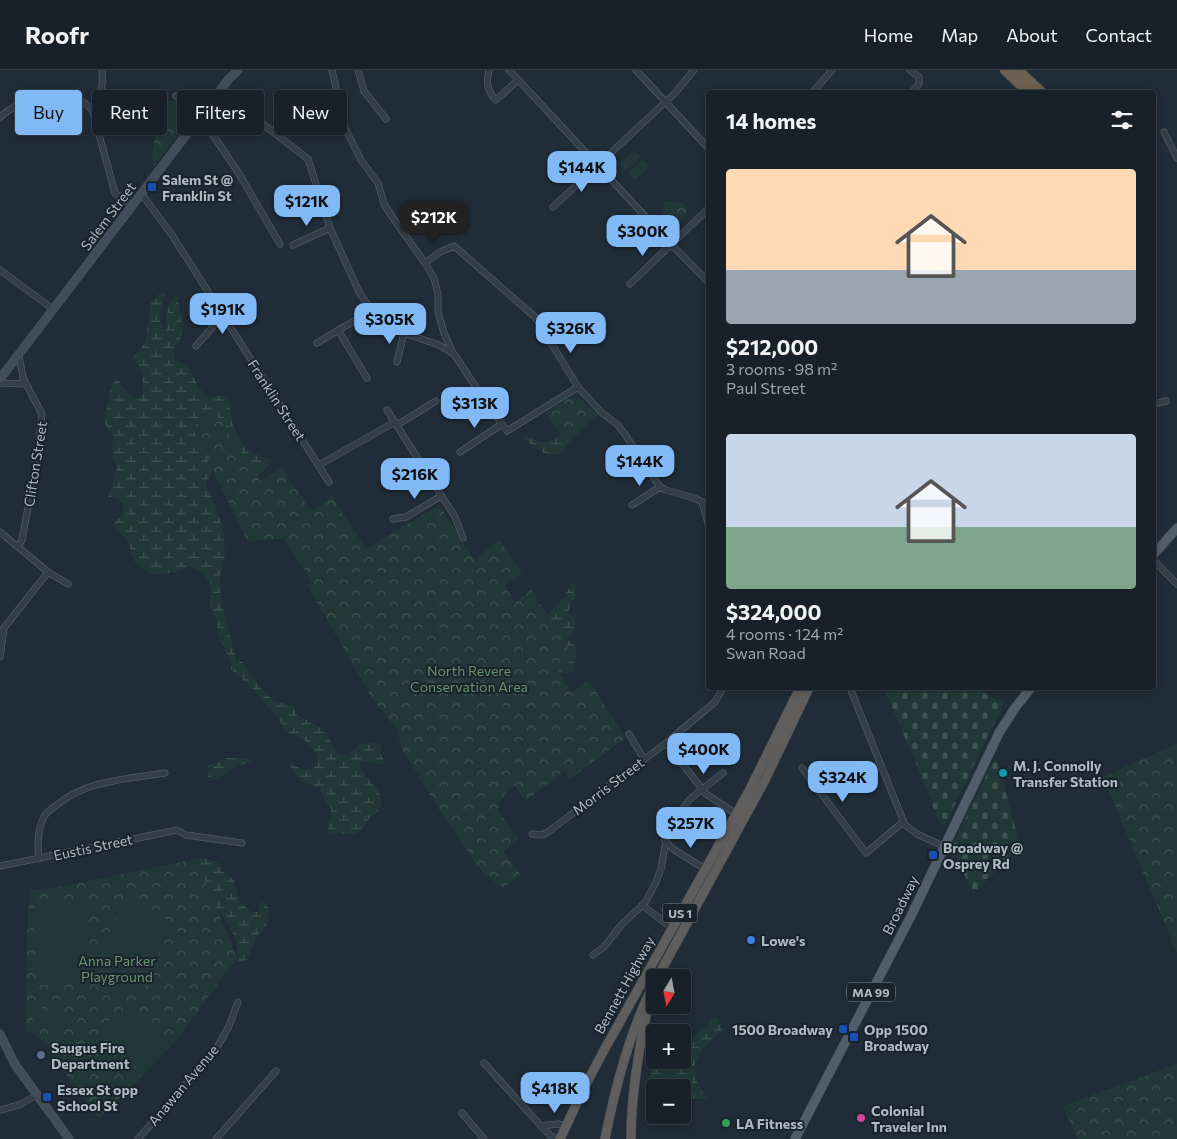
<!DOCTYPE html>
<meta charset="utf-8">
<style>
:root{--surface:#182129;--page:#212931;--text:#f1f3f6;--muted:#9fa3a8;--line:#363e46;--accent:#81b9f7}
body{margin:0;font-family:Commissioner,sans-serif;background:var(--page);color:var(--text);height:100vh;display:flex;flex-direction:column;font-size:19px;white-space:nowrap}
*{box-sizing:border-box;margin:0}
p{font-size:16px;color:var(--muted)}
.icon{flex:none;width:28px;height:28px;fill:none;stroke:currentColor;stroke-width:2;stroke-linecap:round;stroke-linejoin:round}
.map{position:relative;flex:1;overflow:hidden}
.drawer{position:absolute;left:706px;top:20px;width:450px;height:600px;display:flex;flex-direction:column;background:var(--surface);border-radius:5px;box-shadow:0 2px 8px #0003,0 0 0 1px var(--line)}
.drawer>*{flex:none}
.banner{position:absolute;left:15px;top:20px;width:475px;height:45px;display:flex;gap:10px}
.needle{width:32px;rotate:190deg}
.fabs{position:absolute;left:646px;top:899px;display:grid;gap:10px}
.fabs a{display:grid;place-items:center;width:45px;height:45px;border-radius:5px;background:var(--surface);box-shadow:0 2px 8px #0003,0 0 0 1px var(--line);font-size:25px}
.price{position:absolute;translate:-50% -42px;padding:0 11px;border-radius:10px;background:var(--accent);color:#111;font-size:16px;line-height:32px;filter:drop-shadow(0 1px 2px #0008)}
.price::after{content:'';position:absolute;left:50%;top:30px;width:15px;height:11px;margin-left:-8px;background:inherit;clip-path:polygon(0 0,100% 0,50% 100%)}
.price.on{background:#222;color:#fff}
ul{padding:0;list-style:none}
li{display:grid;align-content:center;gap:10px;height:265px;padding:0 20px}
li span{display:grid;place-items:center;height:155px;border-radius:5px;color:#555}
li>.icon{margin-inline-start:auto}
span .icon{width:90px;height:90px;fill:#fffc;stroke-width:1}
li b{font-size:21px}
h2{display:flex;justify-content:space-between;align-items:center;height:60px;padding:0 20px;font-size:21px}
.pill{padding:0 18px;border-radius:5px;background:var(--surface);box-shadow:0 2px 8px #0003,0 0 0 1px var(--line);font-size:18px;line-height:45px}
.pill.on{background:var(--accent);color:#111}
header{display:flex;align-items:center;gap:30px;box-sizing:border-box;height:70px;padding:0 25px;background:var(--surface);border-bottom:1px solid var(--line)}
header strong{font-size:24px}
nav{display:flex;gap:28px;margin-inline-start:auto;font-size:18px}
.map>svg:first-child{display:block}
.wetland{fill:url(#wetland-marsh);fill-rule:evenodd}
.cemetery{fill:url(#cemetery-stones)}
.park{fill:url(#park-crowns)}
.pitch{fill:#223838}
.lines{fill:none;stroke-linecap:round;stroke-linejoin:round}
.minor-casing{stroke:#515c65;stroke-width:7}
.secondary-casing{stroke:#515c65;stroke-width:9}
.primary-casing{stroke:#3d4751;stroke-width:10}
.trunk-casing{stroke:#3e4952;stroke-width:10}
.motorway-casing{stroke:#3e4952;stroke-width:11}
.minor{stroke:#343e48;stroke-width:5.5}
.secondary{stroke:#424d5b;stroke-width:8}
.primary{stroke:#515d68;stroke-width:9}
.trunk{stroke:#605e5c;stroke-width:9}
.motorway{stroke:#6e6051;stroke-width:10}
.transit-dot{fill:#1a4fb4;stroke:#19232c;stroke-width:2}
.culture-dot{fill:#0f9aa8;stroke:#19232c;stroke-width:2}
.shop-dot{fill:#3f7fe0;stroke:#19232c;stroke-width:2}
.service-dot{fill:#5c6f8a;stroke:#19232c;stroke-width:2}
.hotel-dot{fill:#d1479c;stroke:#19232c;stroke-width:2}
.leisure-dot{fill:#2e9e5b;stroke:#19232c;stroke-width:2}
.labels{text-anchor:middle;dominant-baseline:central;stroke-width:4;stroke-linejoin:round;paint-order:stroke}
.shield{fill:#19232c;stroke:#818c96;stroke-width:1}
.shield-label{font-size:12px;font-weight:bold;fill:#aeb9c4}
.poi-label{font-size:14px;font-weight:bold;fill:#aeb9c4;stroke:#19232c;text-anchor:start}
.street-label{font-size:14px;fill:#aeb9c4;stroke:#19232c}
.park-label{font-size:14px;fill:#66946c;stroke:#19232c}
</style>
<header>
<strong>Roofr</strong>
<nav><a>Home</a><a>Map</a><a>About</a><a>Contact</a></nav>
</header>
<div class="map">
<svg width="1177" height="1069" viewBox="0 0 1177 1069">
<defs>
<pattern id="wetland-marsh" width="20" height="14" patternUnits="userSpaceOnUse" patternTransform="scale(1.25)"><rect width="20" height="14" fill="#223838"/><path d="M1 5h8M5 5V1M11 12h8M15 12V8" fill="none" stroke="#405353"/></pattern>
<pattern id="cemetery-stones" width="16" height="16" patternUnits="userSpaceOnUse" patternTransform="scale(1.25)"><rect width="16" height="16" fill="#223838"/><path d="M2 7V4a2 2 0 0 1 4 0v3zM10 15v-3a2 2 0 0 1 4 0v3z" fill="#405353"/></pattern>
<pattern id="park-crowns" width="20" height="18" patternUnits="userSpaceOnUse" patternTransform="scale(1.25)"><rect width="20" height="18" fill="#223838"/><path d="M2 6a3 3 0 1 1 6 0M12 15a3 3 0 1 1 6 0" fill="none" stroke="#405353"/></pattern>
</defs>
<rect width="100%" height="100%" fill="#202c37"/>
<path class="wetland" d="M161,222L165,224L159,248L166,266C166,252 165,237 175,226L178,228L183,261L174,283L175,290L188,297L204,326H223L229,331L233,356L247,381L273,390L255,410L214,400L207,411V416L223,457L225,485L220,507L221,529L236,589L244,593L261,618L273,631L295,637L296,644C302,648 323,658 326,663C330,667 331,673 333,677C340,694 352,682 360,673L367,674L376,672L381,675V685L385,692L383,695L364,691H361L359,693C361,697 362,701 365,704C373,716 389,726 377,742C373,747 366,749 365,757L355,764H330L327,756L331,747V738L324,730L320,718L302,712L288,694L290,693L299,698L311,700L318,694L316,682L304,670L289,663L257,623L231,599V594L218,564L216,549L210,539L211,516L204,503L190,496L178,502L151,505L134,491L127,469L114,457L115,451L123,445L124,436L118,428L108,427L117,397L112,389L113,367L104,352L111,315L116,307L129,325L137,328L142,324C144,308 143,301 133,288L145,273L151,233Z
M564,362L566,374L565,380L562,382L556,385H547L521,367C527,366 531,369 537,371C546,374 558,368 564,362Z
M573,512C580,531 571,528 568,544H577L574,551L576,559L567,570L576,576L575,601L560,604L539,554L561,531Z
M226,688H245L252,691L230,700L215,710L209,711L207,696Z
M203,788L217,792L224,803L234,810L239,831L251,842H258L261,832L266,834L269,839L268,852L265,858L259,863L247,890L241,892L237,891C241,872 229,851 215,839L188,793L191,790Z
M715,947L721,952L722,960L702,979L695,994L697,1012L707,1029H690L686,1031L687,1048L683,1052L648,1050L646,1023L654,991L667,996L674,990H682L683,981L686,975ZM655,1018H682V1045H655Z"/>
<path class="cemetery" d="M884,618H974L1004,633L944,757L929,730L931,729Z
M994,690L998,692L1020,776L973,824L952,776Z"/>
<path class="park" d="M202,27L205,29L154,96L152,86L161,32Z
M664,131L683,133L687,137V143L675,154H670L662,146Z
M573,328H579L598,345L567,374L546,343L566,329Z
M215,342L260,411L282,398L311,441L332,427L366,479L439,435L474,489L500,470L522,504L505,516L515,532L531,520L575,588L558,601L572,623L589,611L625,668L570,709L564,701L526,731L515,716L504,725L497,740L519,768L503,782L521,805L503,818L481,801L439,739L403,681L396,658L373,630L307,515L312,512L284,469L247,471L192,357Z
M1177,674V883L1103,707Z
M196,789L237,888L174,973L99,1049L62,999L44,972L26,960L27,863L30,819L44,820Z
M1177,994V1069H1077L1063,1036Z"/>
<path class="pitch" d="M186,32L188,46L164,49L163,35Z
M634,80L641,87L626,101L619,94Z
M643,89L650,96L635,110L628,103Z
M122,832L171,851L141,928L93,909Z
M85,834L87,914L36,915L34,835Z
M61,929V954L48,955L47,930Z
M33,932H42L43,953H33Z
M126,947C145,948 160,958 168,975C120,1006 123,1008 105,953L115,949Z"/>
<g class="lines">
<g class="minor-casing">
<path id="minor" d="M332,0L345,58L361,90L378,113L384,134L395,151L425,193L434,208L438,224V242L444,263L453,283
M358,0L364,21L386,49
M489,0C486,13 487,21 496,30L518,10
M509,0L671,174L709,213
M636,0L709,79
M910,0L919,7V14L912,22
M221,18L242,38L308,89L330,158L360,224L372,240L404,263L439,275L454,284L487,334L507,361L578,317
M813,22L832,0
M176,26L204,23L215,26
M92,39C102,27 103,15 102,0
M200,46L238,102L280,174
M0,47C16,33 44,21 65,24C74,26 85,33 92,39L115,123L132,136
M1164,62L1177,88
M141,123L172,165L329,412
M553,137L675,23L694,0
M293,175L330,158
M425,193L440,182L454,176L535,247L578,317L601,342L618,355L626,366L660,417L666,420L694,428L709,435
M0,200L53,239
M630,214L709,138
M338,260L367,308
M317,273L372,240
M196,276L216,253L224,248
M397,292L404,263
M0,313L26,314
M1154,334L1166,331
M387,340L455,447L463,468
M397,355L436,331
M460,382L502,354
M641,389L668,380
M319,395L395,352
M702,432L709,457
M632,435L660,417
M393,449L406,447L441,426
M0,462L48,502L68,514
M18,477L22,470L35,400L42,344L23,308L19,285
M1154,491L1177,514
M0,563L48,502
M0,587L4,558
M850,618L905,755L917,764L943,776
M629,664L644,689
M666,673L706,724L736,744
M802,698L866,783L903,752
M532,764L542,765L548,762L666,673L715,632L723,618
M665,770L673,779L705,799
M39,789C37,777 38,757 44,747C47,741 53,738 58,734C88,710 128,709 165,703
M0,796L177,760L186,765L242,773
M642,835L672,858
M593,885L604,877L622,854L645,833L656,812L661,799L668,759L690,729L723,703
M484,993L541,1056L550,1065L557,1069
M0,1040L19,1035L37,1025
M462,1043L484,1069
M541,1056L558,1054L566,1056
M138,1069L215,981L229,956L238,932
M216,1069L276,1001"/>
</g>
<g class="secondary-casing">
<path id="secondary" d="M0,309L228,10L238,0
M0,964L14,993L69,1069"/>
</g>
<g class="primary-casing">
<path id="primary" d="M1154,484L1177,458
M795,1069L911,846L999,663L1015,638L1031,618"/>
</g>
<g class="trunk-casing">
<path id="trunk" d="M657,908L765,710L809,618
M560,1069L583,1020L603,982L748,723L800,618
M605,1069C616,1014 630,961 655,911
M631,1069C631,1024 639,980 648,936"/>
</g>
<g class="motorway-casing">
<path id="motorway" d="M1005,0L1028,22
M1018,0L1041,22"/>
</g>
<use href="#minor" class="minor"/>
<use href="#secondary" class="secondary"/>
<use href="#primary" class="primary"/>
<use href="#trunk" class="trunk"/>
<use href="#motorway" class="motorway"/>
</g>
<g class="transit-dot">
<rect x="147" y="112" width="10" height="10" rx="2.5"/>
<rect x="928" y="780" width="10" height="10" rx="2.5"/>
<rect x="838" y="954" width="10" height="10" rx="2.5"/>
<rect x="849" y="962" width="10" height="10" rx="2.5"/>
<rect x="42" y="1022" width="10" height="10" rx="2.5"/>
</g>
<circle class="culture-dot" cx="1003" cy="703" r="5"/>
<circle class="shop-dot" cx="751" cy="870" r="5"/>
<circle class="service-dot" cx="41" cy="985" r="5"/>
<circle class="hotel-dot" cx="861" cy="1048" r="5"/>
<circle class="leisure-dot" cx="726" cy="1053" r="5"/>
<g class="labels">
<g class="shield">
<rect x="662.5" y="833.5" width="35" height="19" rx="4"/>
<rect x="847" y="912.5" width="48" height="19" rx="4"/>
</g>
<g class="shield-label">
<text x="680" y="843">US 1</text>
<text x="871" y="922">MA 99</text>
</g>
<g class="poi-label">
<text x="162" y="109">Salem St @<tspan x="162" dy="16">Franklin St</tspan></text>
<text x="1013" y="695">M. J. Connolly<tspan x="1013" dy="16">Transfer Station</tspan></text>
<text x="943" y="777">Broadway @<tspan x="943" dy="16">Osprey Rd</tspan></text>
<text x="761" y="870">Lowe's</text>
<text x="833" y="959" text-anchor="end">1500 Broadway</text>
<text x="864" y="959">Opp 1500<tspan x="864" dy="16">Broadway</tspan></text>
<text x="51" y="977">Saugus Fire<tspan x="51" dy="16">Department</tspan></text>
<text x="57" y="1019">Essex St opp<tspan x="57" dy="16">School St</tspan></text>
<text x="871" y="1040">Colonial<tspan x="871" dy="16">Traveler Inn</tspan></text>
<text x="736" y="1053">LA Fitness</text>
</g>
<g class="street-label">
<text transform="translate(108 146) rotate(-53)">Salem Street</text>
<text transform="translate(277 330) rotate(57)">Franklin Street</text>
<text transform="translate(35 394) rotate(-81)">Clifton Street</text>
<text transform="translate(608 716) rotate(-37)">Morris Street</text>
<text transform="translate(93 777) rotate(-12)">Eustis Street</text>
<text transform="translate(900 835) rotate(-64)">Broadway</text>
<text transform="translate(624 915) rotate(-61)">Bennett Highway</text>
<text transform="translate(183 1015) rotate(-50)">Anawan Avenue</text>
</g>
<g class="park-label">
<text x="469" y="600">North Revere<tspan x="469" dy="16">Conservation Area</tspan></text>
<text x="117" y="890">Anna Parker<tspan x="117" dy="16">Playground</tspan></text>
</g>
</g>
</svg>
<div class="fabs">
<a><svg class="needle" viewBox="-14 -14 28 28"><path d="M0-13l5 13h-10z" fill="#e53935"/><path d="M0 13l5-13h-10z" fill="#9fa3a8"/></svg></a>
<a>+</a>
<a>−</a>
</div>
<b class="price" style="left:582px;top:123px">$144K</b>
<b class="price" style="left:307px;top:157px">$121K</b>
<b class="price on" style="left:434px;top:173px">$212K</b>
<b class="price" style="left:643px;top:187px">$300K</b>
<b class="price" style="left:223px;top:265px">$191K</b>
<b class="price" style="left:390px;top:275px">$305K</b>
<b class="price" style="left:571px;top:284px">$326K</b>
<b class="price" style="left:475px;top:359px">$313K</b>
<b class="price" style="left:640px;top:417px">$144K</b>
<b class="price" style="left:415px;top:430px">$216K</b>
<b class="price" style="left:704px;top:705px">$400K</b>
<b class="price" style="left:843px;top:733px">$324K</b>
<b class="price" style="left:691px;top:779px">$257K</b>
<b class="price" style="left:555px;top:1044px">$418K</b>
<div class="banner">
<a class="pill on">Buy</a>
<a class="pill">Rent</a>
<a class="pill">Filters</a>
<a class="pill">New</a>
</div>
<section class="drawer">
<h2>14 homes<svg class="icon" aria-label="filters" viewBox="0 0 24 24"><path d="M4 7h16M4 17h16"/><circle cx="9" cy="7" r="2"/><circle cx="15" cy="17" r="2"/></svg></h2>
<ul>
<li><span style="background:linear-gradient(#ffd9b3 65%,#9aa5b1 0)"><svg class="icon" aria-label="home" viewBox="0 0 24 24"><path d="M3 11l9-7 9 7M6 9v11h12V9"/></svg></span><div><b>$212,000</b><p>3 rooms · 98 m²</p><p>Paul Street</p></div></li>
<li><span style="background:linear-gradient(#c9d6e8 60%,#7fa58c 0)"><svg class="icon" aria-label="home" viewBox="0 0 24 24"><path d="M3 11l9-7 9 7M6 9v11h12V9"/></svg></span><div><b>$324,000</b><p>4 rooms · 124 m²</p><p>Swan Road</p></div></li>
</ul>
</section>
</div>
